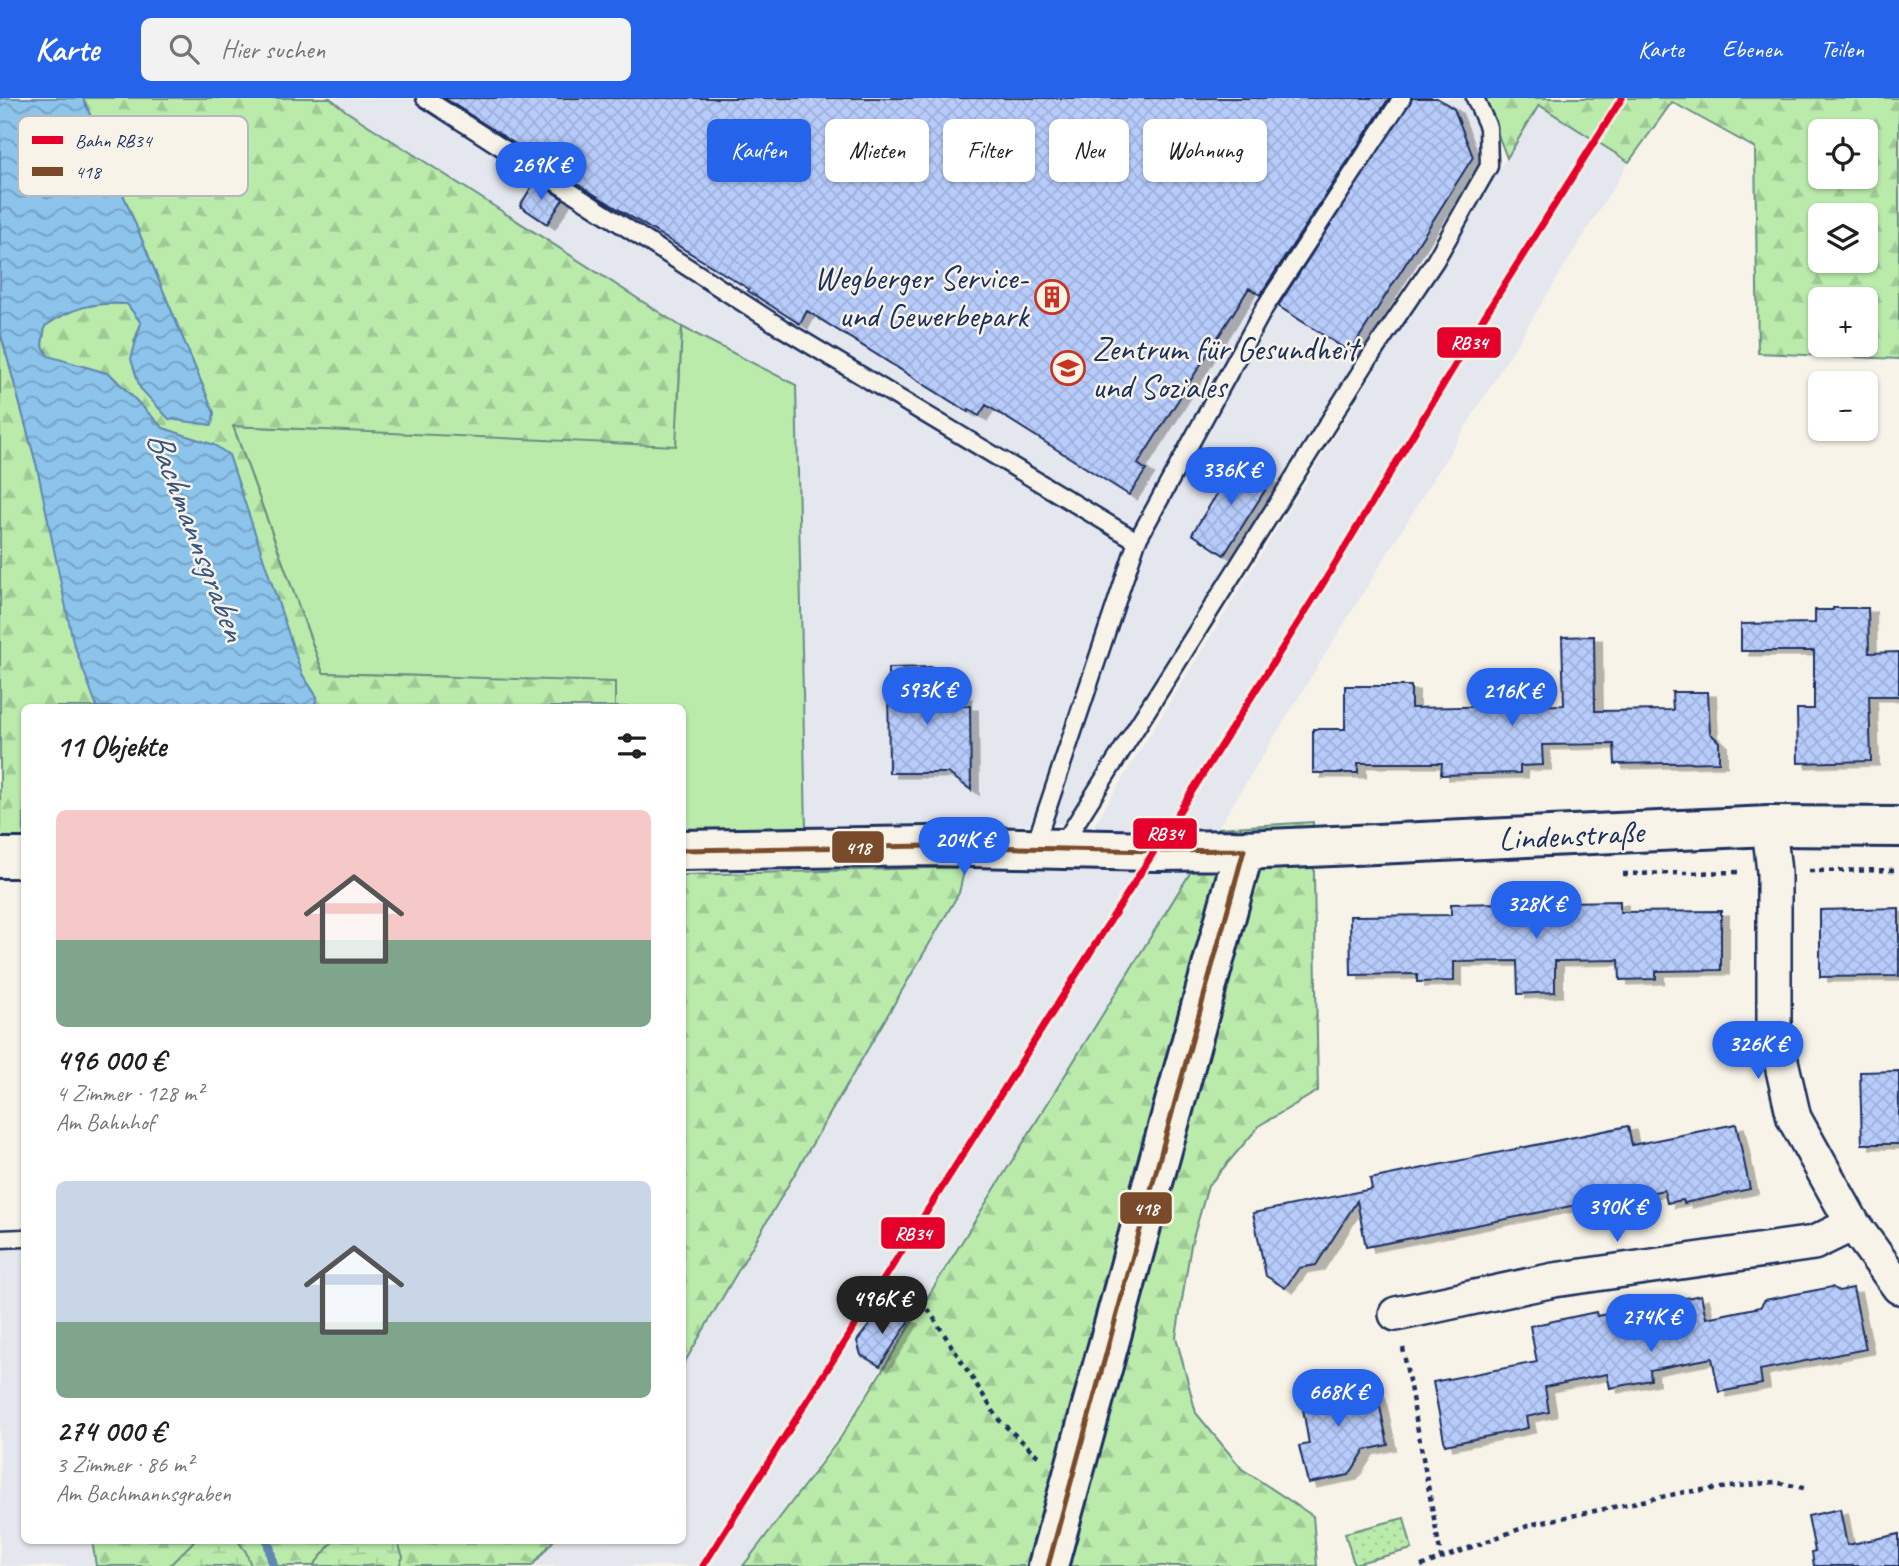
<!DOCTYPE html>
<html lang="de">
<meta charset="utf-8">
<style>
:root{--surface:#fff;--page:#f2f2f2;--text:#202124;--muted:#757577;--accent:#2563eb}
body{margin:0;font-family:Caveat,sans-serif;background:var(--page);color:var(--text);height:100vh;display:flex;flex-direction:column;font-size:26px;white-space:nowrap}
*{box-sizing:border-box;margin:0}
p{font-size:23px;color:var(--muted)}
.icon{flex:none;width:38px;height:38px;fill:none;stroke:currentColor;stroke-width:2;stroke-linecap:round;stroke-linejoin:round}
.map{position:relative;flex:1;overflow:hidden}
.sheet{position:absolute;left:21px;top:606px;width:665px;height:840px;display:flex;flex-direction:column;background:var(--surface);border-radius:10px;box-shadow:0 2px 5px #0004}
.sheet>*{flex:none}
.top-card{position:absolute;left:707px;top:21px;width:665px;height:63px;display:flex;gap:14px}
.fabs{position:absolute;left:1808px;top:21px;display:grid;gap:14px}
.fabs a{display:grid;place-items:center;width:70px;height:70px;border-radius:10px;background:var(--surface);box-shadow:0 2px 5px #0004;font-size:35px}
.price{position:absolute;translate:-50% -60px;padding:0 16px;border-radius:24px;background:var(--accent);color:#fff;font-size:23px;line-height:46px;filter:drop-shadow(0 2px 4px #0008)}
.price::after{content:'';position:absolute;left:50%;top:42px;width:21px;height:16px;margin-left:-10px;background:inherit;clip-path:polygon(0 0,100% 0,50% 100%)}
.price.selected{background:#222;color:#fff}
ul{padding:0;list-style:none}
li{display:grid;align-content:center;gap:14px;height:371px;padding:0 35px}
li span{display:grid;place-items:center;height:217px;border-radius:10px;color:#555}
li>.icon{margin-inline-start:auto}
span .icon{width:126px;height:126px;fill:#fffc;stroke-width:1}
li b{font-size:30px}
h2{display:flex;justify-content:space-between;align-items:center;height:84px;padding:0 35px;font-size:30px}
.chip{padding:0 24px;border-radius:10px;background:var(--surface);box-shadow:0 2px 5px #0004;font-size:24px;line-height:63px}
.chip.selected{background:var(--accent);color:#fff}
header{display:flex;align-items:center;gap:42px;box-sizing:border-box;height:98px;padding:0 35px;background:var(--accent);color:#fff}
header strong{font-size:33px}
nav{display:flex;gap:38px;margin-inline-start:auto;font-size:24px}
.search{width:490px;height:63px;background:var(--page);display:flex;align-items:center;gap:18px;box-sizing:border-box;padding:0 24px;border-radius:10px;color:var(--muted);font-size:26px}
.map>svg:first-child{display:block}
.built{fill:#e4e7ee}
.green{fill:#baebab;stroke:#6a8d84;stroke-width:2}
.forest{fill:url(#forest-firs);stroke:#6a8d84;stroke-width:2;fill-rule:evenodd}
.wetland{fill:url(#wetland-marsh);stroke:#6a8d84;stroke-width:2}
.park{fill:url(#park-dots);stroke:#6a8d84;stroke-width:2}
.water{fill:url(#water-waves);stroke:#5f88b3;stroke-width:2}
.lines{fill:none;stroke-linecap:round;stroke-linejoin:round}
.stream{stroke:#5f88b3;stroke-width:10}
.building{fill:url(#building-cross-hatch);stroke:#1b2f5e;stroke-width:2;filter:url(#shadow)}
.lane-casing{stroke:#1b2f5e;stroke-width:21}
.street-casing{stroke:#1b2f5e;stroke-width:38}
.secondary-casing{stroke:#1b2f5e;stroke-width:44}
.path{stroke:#1b2f5e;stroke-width:4.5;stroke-dasharray:5 5;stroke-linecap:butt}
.lane{stroke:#f7f3e8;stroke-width:16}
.street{stroke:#f7f3e8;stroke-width:33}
.secondary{stroke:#f7f3e8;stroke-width:38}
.bus-1-casing{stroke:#f7f3e8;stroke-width:10}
.bus-1{stroke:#7a4b2a;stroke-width:5}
.rail-1-casing{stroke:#f7f3e8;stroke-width:12}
.rail-1{stroke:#e4002b;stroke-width:7}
.labels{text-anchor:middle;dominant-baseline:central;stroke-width:5;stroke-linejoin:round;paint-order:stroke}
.poi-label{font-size:33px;fill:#1b2f5e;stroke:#f7f3e8;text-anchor:end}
.street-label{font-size:33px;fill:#1b2f5e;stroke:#f7f3e8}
.water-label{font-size:35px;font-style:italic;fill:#385481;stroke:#f7f3e8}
.key{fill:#f7f3e8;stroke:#b5b8bf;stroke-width:2}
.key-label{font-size:19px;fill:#1b2f5e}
.line-badge{stroke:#f7f3e8;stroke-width:2.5}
.badge-label{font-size:19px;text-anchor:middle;font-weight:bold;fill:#fff}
</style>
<header>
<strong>Karte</strong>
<div class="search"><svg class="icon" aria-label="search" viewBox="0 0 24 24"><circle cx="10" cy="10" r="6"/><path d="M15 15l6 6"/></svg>Hier suchen</div>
<nav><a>Karte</a><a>Ebenen</a><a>Teilen</a></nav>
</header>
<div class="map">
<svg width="1899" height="1468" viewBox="0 0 1899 1468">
<defs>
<pattern id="forest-firs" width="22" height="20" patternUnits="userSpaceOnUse" patternTransform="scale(1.75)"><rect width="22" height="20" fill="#baebab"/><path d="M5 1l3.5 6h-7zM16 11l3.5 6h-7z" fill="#9fca96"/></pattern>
<pattern id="wetland-marsh" width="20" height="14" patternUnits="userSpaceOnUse" patternTransform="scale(1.75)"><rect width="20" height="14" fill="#baebab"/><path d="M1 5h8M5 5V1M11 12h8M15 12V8" fill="none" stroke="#9fca96"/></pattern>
<pattern id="park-dots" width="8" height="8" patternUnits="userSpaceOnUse" patternTransform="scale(1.75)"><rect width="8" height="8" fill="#baebab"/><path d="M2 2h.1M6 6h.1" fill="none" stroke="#9fca96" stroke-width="1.8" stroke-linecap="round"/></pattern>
<pattern id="water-waves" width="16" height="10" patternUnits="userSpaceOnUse" patternTransform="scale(1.75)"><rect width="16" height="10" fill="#8dc4eb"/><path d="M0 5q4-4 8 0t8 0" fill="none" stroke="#72a0c2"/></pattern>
<pattern id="building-cross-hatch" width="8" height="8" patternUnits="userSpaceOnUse" patternTransform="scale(1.75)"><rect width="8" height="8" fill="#b8ccfb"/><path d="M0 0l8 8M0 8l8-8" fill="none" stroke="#9eb0da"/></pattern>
<filter id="shadow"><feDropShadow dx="8" dy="4.5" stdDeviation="0" flood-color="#0004"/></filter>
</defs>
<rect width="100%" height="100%" fill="#f7f3e8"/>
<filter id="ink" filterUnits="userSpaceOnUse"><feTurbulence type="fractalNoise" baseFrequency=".0143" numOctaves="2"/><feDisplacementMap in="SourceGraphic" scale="14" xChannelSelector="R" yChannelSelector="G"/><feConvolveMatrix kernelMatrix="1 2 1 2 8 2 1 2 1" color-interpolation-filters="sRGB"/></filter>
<g filter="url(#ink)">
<path class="built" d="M330,0H1464L1481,29L1480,67L1065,726L806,729L796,287L682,229L346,13Z
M1539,7L1629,64L1218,730L838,1339L742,1468H533L554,1442H682L683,1267L959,795L965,769L1071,764Z
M0,1131H24V1442H92L96,1468H0Z"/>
<path class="green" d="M682,229L796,287L806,729L683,732L682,609H615V584L459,609L456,579L323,575L233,328L323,332L678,311Z"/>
<path class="forest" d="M83,0H330L346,13L682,229L676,348L233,328L323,575L615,584V609H314L317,599L302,576L214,347L163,330L110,276L48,259L42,246L45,228C73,209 93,204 127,206L141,225L134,244L214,315Z
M1484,0H1899V261L1758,255L1755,50L1672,4L1629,64L1539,7L1507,60ZM1820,33H1866V79H1820ZM1820,117H1866V163H1820ZM1820,201H1866V247H1820Z
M0,233L37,369L97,609H24V740H0Z
M1313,724L1318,993L1260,1027L1208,1088L1191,1147L1176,1239L1196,1315L1242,1371L1313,1418L1317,1468H743L841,1339L1218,730Z
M965,769L959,795L683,1267V777Z
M92,1442H554L532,1468H96Z"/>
<path class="wetland" d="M195,1442H237L246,1454L251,1468H169Z
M334,1442H397L403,1459L399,1468H313Z"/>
<path class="park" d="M1404,1420L1412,1451L1354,1466L1345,1435Z"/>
<path class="water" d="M0,0H83L214,315L212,327L169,321L140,290L131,261L141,225L127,206C94,204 73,209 45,228L42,246L48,258L110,276L163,330L214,347L229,357L302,576L317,599L314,609H97L73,544L37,369L0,233Z"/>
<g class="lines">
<path class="stream" d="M268,1442L273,1468"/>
</g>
<path class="building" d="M444,0H1389L1260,197L1249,190L1138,366L1146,372L1129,397L986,307L979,318L969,312L968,314L807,213L800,226L748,193L749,191L574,84Z
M1412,0H1437L1454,11L1473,59L1350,254L1278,208Z
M535,83L563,101L547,126L520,108Z
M1238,362L1271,383L1224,457L1192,436Z
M1833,510H1868L1869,555L1899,554V598H1869L1871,663L1798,665L1797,611H1814V553H1741V526L1815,525V512H1833Z
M1594,538L1595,613L1673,612L1672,594H1708L1710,635L1719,644V664L1615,666L1614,646L1542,647L1543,667L1520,668V675L1441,677L1442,665H1358V675H1313V631H1345V588H1411V610L1564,607L1562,539Z
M933,569L934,597H964L963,608H970L971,692L948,675H889L888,570Z
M1620,803V814L1721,813V872L1656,873V881L1620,882L1619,862L1555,863V894L1518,896L1517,863L1454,864V883L1417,884V876L1351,877L1350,818L1451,817V806Z
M1899,810V878L1820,879V812Z
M1899,973V1046H1862L1860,974Z
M1736,1026L1750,1091L1684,1105L1683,1102L1667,1105L1664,1092L1588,1108L1586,1105L1366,1149L1357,1103L1316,1167L1299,1170L1285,1190L1266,1178L1253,1115L1372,1091L1370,1081L1628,1028L1632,1047Z
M1832,1189L1839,1193L1853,1190L1866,1251L1760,1272L1762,1286L1719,1294L1712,1260L1650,1272L1651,1282L1610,1290L1607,1276L1545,1289L1549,1314L1526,1319L1528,1330L1445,1347L1433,1284L1537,1264L1530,1228L1596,1214L1597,1218L1701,1197L1706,1220L1760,1209L1765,1202Z
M891,1211L910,1222L880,1268L861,1257L857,1243L880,1213Z
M1338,1279L1343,1302L1377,1295L1388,1347L1365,1352L1349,1377L1308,1385L1299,1348L1309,1346L1299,1287Z
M1840,1411L1847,1447L1899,1436V1468H1814L1812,1454L1815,1453L1808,1418Z"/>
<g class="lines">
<g class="lane-casing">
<path id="lane" d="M425,0L782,230L1137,443
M1061,749L1366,265L1435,163L1489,68L1488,29L1475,0
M1034,750L1137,443L1265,209L1402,0
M0,1141L24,1140"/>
</g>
<g class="street-casing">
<path id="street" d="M1769,728L1774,774V932L1794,1020L1853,1126L1899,1189
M1396,1216L1554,1182L1814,1145L1853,1126"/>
</g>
<g class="secondary-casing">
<path id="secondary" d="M682,752L931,748L1155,753L1244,752L1769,728L1899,729
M0,760H24
M1048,1468L1244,752"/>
</g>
<path class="path" d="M1809,773L1899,772
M1623,776L1741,774
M928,1211L999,1322L1039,1359
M1403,1250L1441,1459
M1421,1468L1533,1426L1685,1394L1775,1384L1808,1391"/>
<use href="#lane" class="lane"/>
<use href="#street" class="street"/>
<use href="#secondary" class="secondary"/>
<g class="bus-1-casing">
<path id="bus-1" d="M682,752L931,748L1155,753L1244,752
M1048,1468L1244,752"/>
</g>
<use href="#bus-1" class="bus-1"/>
<g class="rail-1-casing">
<path id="rail-1" d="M703,1468L1324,484L1489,211L1622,0"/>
</g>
<use href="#rail-1" class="rail-1"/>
</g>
</g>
<defs>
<g id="building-ring" transform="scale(1.75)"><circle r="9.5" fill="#f7f3e8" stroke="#c8321e" stroke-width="1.5"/><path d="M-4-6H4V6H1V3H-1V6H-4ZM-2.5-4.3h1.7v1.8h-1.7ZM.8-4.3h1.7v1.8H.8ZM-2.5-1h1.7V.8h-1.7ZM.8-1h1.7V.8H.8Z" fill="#c8321e"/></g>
<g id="school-ring" transform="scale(1.75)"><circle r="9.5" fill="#f7f3e8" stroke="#c8321e" stroke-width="1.5"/><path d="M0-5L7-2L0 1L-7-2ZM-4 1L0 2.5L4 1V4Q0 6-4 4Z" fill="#c8321e"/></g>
</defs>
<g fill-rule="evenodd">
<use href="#building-ring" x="1052" y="199"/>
<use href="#school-ring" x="1068" y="270"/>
</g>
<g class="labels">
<g class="poi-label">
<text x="1028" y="180">Wegberger Service-<tspan x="1028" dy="38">und Gewerbepark</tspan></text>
<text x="1092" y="251" text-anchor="start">Zentrum für Gesundheit<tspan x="1092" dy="38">und Soziales</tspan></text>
</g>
<g class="street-label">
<text transform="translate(1571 737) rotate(-3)">Lindenstraße</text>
</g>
<g class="water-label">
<text transform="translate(197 437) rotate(69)">Bachmannsgraben</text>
</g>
</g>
<rect x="18" y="18" width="230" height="80" rx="10" class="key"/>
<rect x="32" y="38" width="31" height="8" fill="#e4002b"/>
<rect x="32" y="69" width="31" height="9" fill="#7a4b2a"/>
<g class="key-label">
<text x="75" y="49">Bahn RB34</text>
<text x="75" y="80">418</text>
</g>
<g class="line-badge">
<rect x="1436" y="228" width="66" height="33" rx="7" fill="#e4002b"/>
<rect x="1132" y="719" width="66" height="33" rx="7" fill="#e4002b"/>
<rect x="831" y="732" width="54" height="34" rx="7" fill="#7a4b2a"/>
<rect x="1119" y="1093" width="54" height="34" rx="7" fill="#7a4b2a"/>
<rect x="880" y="1118" width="66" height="34" rx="7" fill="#e4002b"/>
</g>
<g class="badge-label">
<text x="1469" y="251">RB34</text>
<text x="1165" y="742">RB34</text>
<text x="858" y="756">418</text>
<text x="1146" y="1117">418</text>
<text x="913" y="1142">RB34</text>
</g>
</svg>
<div class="fabs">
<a><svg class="icon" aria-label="locate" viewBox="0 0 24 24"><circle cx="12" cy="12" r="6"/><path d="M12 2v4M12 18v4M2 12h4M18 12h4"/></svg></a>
<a><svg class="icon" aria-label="layers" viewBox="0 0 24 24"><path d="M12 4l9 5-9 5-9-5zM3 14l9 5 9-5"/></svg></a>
<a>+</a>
<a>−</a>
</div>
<b class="price" style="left:541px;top:104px">269K €</b>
<b class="price" style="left:1231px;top:409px">336K €</b>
<b class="price" style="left:927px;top:629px">593K €</b>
<b class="price" style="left:1512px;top:630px">216K €</b>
<b class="price" style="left:964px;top:779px">204K €</b>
<b class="price" style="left:1536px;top:843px">328K €</b>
<b class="price" style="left:1758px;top:983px">326K €</b>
<b class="price" style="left:1617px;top:1146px">390K €</b>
<b class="price selected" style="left:882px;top:1238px">496K €</b>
<b class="price" style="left:1651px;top:1256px">274K €</b>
<b class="price" style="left:1338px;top:1331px">668K €</b>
<div class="top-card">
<a class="chip selected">Kaufen</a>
<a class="chip">Mieten</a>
<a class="chip">Filter</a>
<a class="chip">Neu</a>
<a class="chip">Wohnung</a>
</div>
<section class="sheet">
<h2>11 Objekte<svg class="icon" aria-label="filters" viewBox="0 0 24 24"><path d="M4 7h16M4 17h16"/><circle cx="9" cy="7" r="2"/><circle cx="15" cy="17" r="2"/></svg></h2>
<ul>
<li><span style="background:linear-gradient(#f6c9c9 60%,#7fa58c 0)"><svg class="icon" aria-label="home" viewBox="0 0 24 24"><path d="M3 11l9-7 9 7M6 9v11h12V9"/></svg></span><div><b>496 000 €</b><p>4 Zimmer · 128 m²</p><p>Am Bahnhof</p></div></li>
<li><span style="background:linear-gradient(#c9d6e8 65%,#7fa58c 0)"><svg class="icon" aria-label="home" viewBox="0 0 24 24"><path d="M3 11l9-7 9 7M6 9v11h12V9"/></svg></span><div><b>274 000 €</b><p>3 Zimmer · 86 m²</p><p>Am Bachmannsgraben</p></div></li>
</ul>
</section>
</div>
